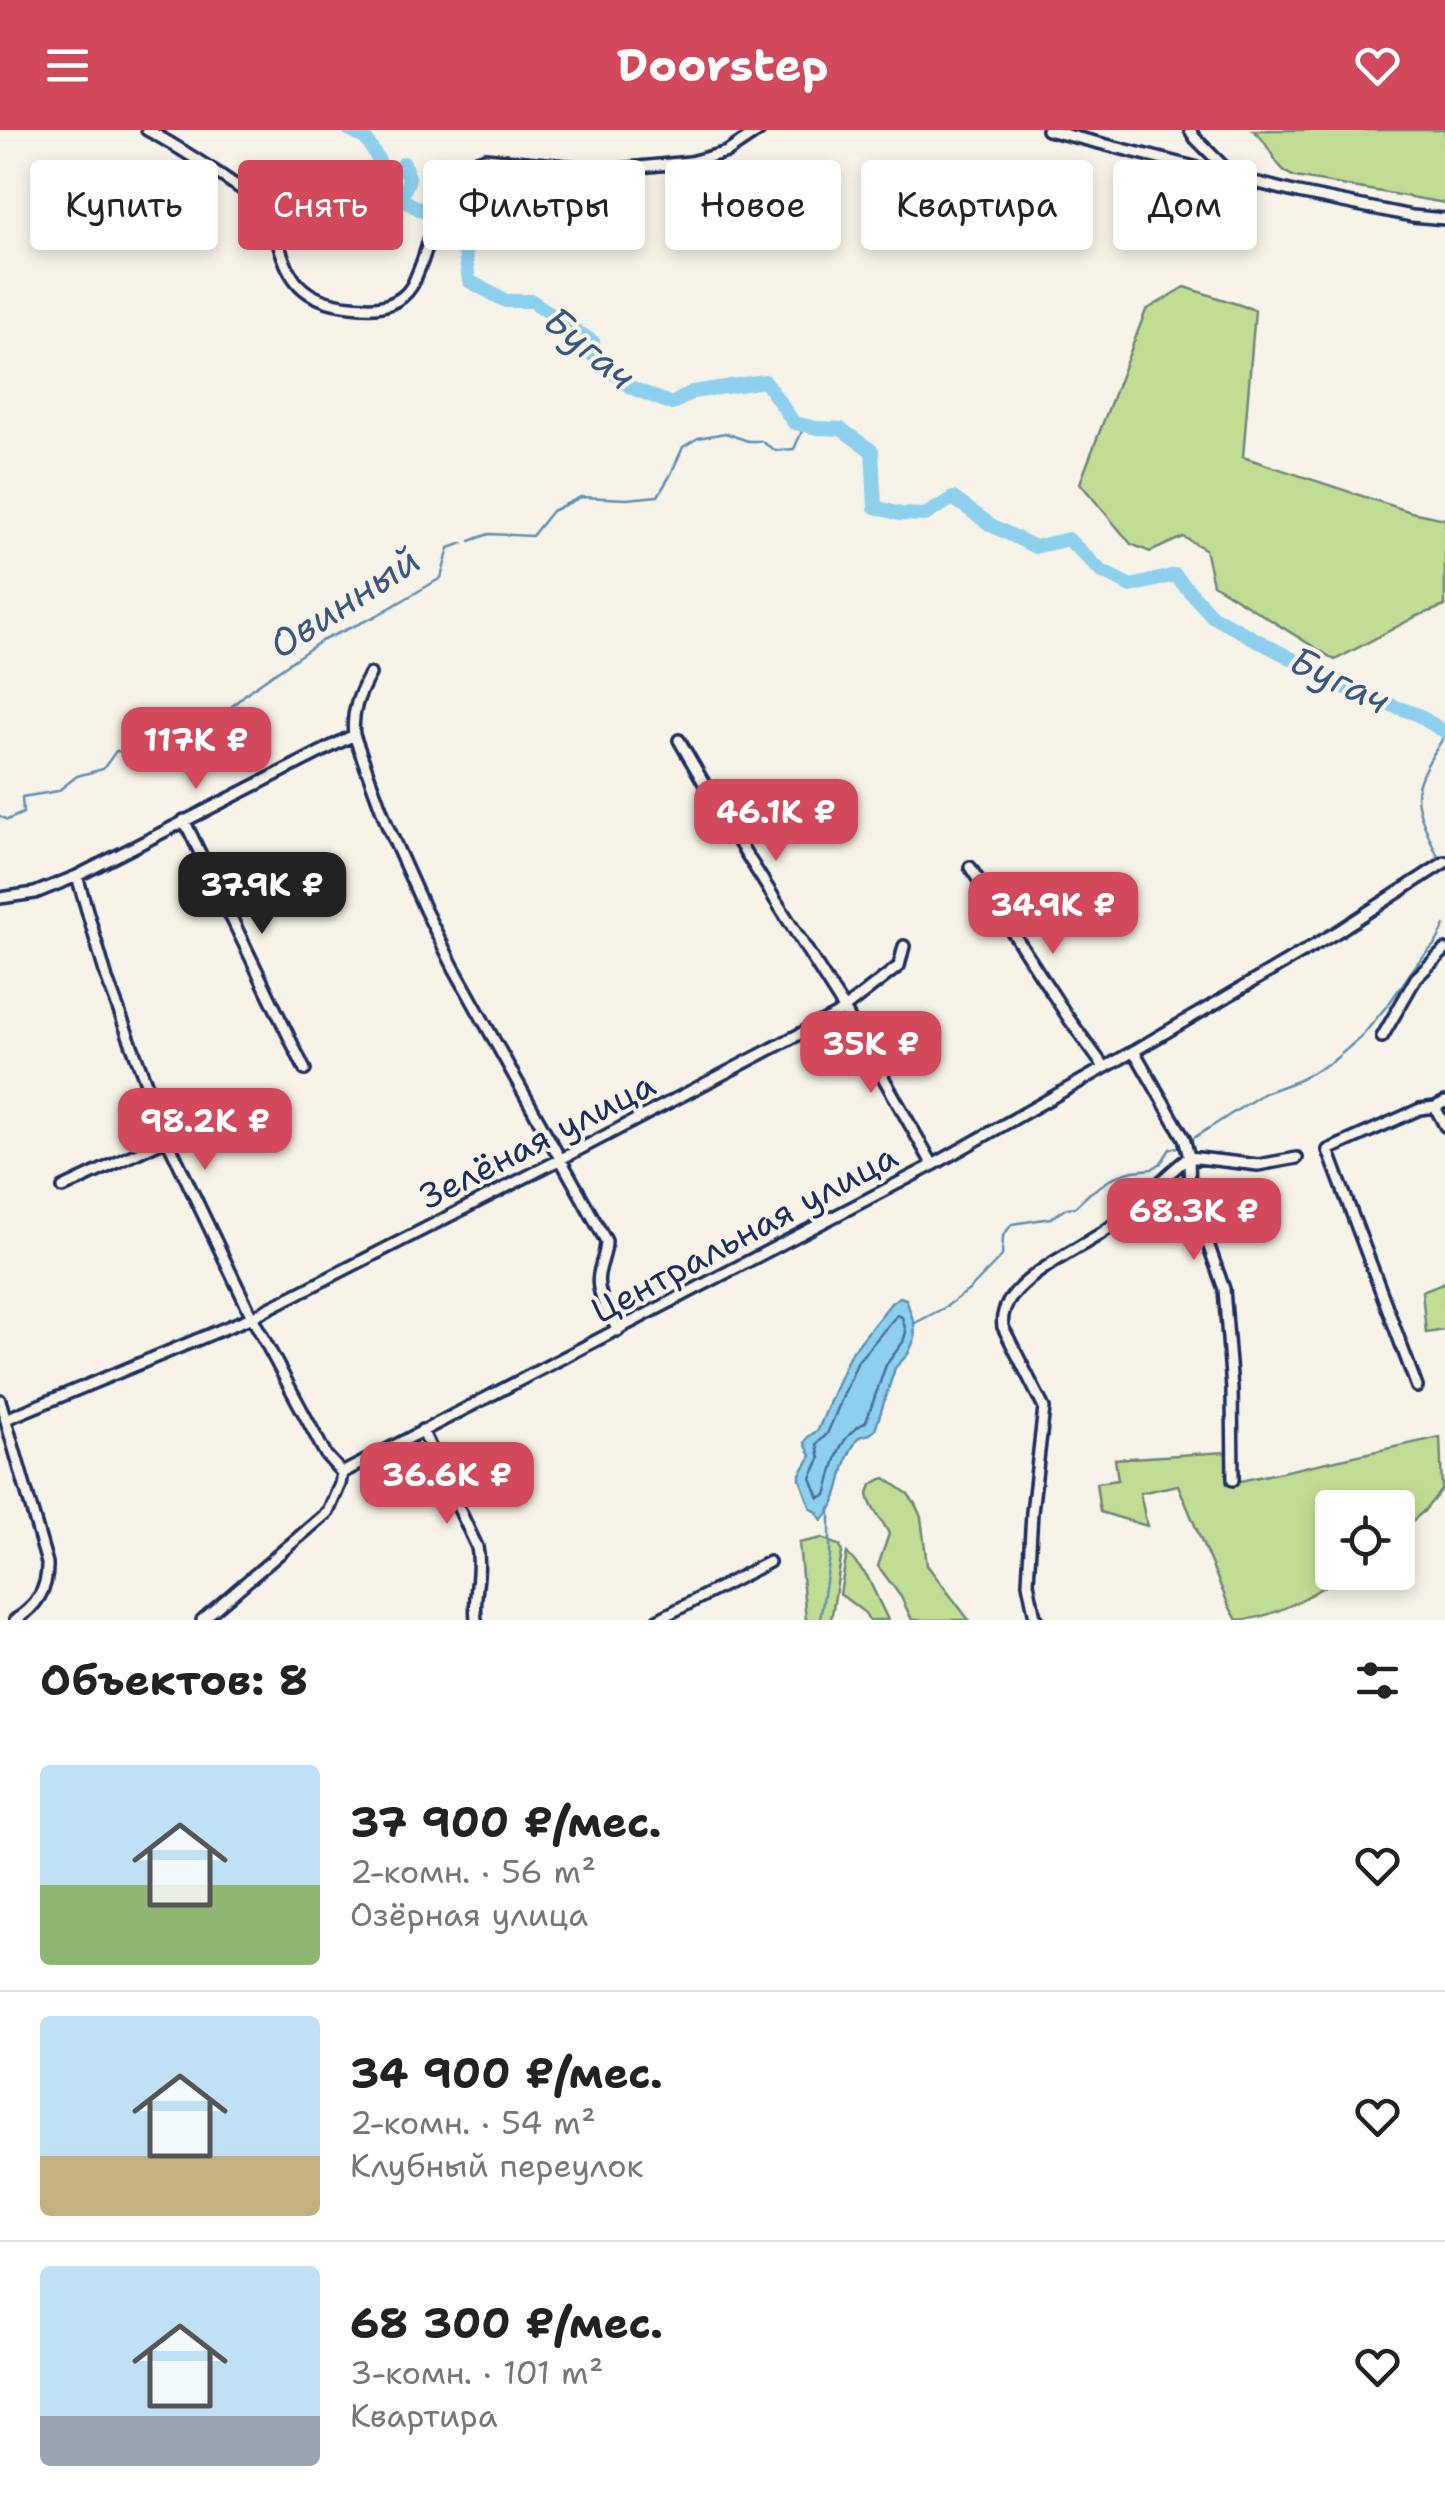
<!DOCTYPE html>
<html lang="ru">
<meta charset="utf-8">
<style>
:root{--surface:#fff;--page:#f2f2f2;--text:#222;--muted:#767676;--line:#e0e0e0;--accent:#d1495b}
body{margin:0;font-family:"Shantell Sans",sans-serif;background:var(--page);color:var(--text);height:100vh;display:flex;flex-direction:column;font-size:38px;white-space:nowrap}
*{box-sizing:border-box;margin:0}
p{font-size:32px;color:var(--muted)}
.icon{flex:none;width:55px;height:55px;fill:none;stroke:currentColor;stroke-width:2;stroke-linecap:round;stroke-linejoin:round}
.map{position:relative;height:1490px;overflow:hidden}
.drawer{display:flex;flex-direction:column;background:var(--surface);flex:1}
.drawer>*{flex:none}
.guide{position:absolute;left:30px;top:30px;width:1385px;height:90px;display:flex;gap:20px}
.tools{position:absolute;left:1315px;top:1360px;display:grid;gap:20px}
.tools a{display:grid;place-items:center;width:100px;height:100px;border-radius:10px;background:var(--surface);box-shadow:0 5px 15px #0003;font-size:50px}
.price{position:absolute;translate:-50% -85px;padding:0 22px;border-radius:20px;background:var(--accent);color:#fff;font-size:32px;line-height:65px;filter:drop-shadow(0 2px 5px #0008)}
.price::after{content:'';position:absolute;left:50%;top:60px;width:30px;height:22px;margin-left:-15px;background:inherit;clip-path:polygon(0 0,100% 0,50% 100%)}
.price.selected{background:#222;color:#fff}
ul{padding:0;list-style:none}
li{display:flex;align-items:center;gap:30px;height:250px;padding:0 40px}
li+li{border-top:2px solid var(--line)}
li span{display:grid;place-items:center;flex:none;width:280px;height:200px;border-radius:10px;color:#555}
li>.icon{margin-inline-start:auto}
span .icon{width:120px;height:120px;fill:#fffc;stroke-width:1}
li b{font-size:42px}
h2{display:flex;justify-content:space-between;align-items:center;height:120px;padding:0 40px;font-size:42px}
.tag{padding:0 35px;border-radius:10px;background:var(--surface);box-shadow:0 5px 15px #0003;font-size:35px;line-height:90px}
.tag.selected{background:var(--accent);color:#fff}
header{display:flex;justify-content:space-between;align-items:center;height:130px;padding:0 40px;background:var(--accent);color:#fff;font-size:45px;font-weight:700}
.map>svg:first-child{display:block}
.green{fill:#c1dd94;stroke:#6e8679;stroke-width:2.5}
.water{fill:#8dd0ee;stroke:#5f90b4;stroke-width:2.5}
.lines{fill:none;stroke-linecap:round;stroke-linejoin:round}
.shore{stroke:#496f98;stroke-width:2.5}
.stream{stroke:#5f90b4;stroke-width:2.5}
.river{stroke:#8dd0ee;stroke-width:14}
.minor-casing{stroke:#1b2f5e;stroke-width:16}
.minor{stroke:#f7f3e8;stroke-width:9}
.labels{text-anchor:middle;dominant-baseline:central;stroke-width:8;stroke-linejoin:round;paint-order:stroke}
.street-label{font-size:35px;fill:#1b2f5e;stroke:#f7f3e8}
.water-label{font-size:38px;font-style:italic;fill:#385782;stroke:#f7f3e8}
</style>
<header><svg class="icon" aria-label="menu" viewBox="0 0 24 24"><path d="M4 6h16M4 12h16M4 18h16"/></svg>Doorstep<svg class="icon" aria-label="heart" viewBox="0 0 24 24"><path d="M12 20l-8-8c-3-5 5-10 8-4 3-6 11-1 8 4z"/></svg></header>
<div class="map">
<svg width="1445" height="1490" viewBox="0 0 1445 1490">
<rect width="100%" height="100%" fill="#f7f3e8"/>
<filter id="ink" filterUnits="userSpaceOnUse"><feTurbulence type="fractalNoise" baseFrequency=".01" numOctaves="2"/><feDisplacementMap in="SourceGraphic" scale="20" xChannelSelector="R" yChannelSelector="G"/><feConvolveMatrix kernelMatrix="1 2 1 2 8 2 1 2 1" color-interpolation-filters="sRGB"/></filter>
<g filter="url(#ink)">
<path class="green" d="M1253,0H1445V73L1295,47C1272,38 1272,14 1253,0Z
M1185,157L1255,180L1243,327L1411,382L1445,389V476L1417,486L1335,530L1213,454L1205,419L1183,407L1150,422L1131,414L1080,353L1146,180Z
M1445,1152V1200L1426,1203L1422,1161Z
M1440,1307L1442,1359L1424,1381L1398,1403V1378H1332V1442L1345,1443C1315,1463 1273,1490 1237,1490L1229,1476L1178,1355L1140,1363L1147,1396L1100,1382L1096,1353L1118,1350L1115,1329L1226,1322L1227,1354Z
M885,1348L908,1364L915,1374L921,1387L927,1435L969,1490H912L901,1467L878,1436L889,1404C883,1387 848,1360 885,1348Z
M822,1408L840,1416L842,1423L831,1490H806L799,1413Z
M847,1423L867,1446L888,1490H869L865,1483L840,1464Z"/>
<path class="water" d="M900,1167L906,1169L914,1193L915,1208L908,1224L895,1238L875,1300L870,1304L859,1307C854,1314 850,1321 847,1329C840,1349 839,1375 822,1390L816,1381L811,1379L800,1349V1344L811,1326L805,1313L808,1307L818,1300L849,1226L892,1172Z"/>
<g class="lines">
<path class="shore" d="M897,1185L902,1187L906,1202L903,1212L886,1235L866,1292C836,1307 835,1335 826,1365L819,1368L811,1348L820,1329L817,1314L827,1304L858,1231Z"/>
<path class="stream" d="M470,411L489,404L532,406L552,381L581,367L627,369L658,366L671,344L683,317L698,308L725,303L748,311H761L776,321L794,319L802,301L817,298
M0,686L7,690L23,683L22,667L58,661L77,646L103,639L116,621C156,624 184,629 203,588H219L250,560L321,511L376,486L441,448L449,418L463,413
M1438,727C1410,663 1408,664 1445,605
M1192,1009L1264,963L1297,951L1333,931L1362,906L1390,872L1419,831L1436,813L1445,795
M915,1193L944,1178L969,1160L1002,1126L1003,1106L1012,1094L1051,1088L1067,1078L1075,1077L1090,1063L1114,1047L1133,1041L1152,1039L1161,1033L1170,1019L1178,1017
M820,1490L830,1426V1379"/>
<path class="river" d="M349,0L366,9L388,46L404,33L409,49L401,69L462,102L469,151L506,171H532L593,212L589,222L630,257L672,274L692,262L765,251L794,293L817,298L841,299L872,321L875,377L900,384L925,385L953,368L991,395L1035,417L1068,409L1101,441L1131,456L1175,445L1212,486L1352,561L1416,584L1445,602"/>
<g class="minor-casing">
<path id="minor" d="M147,0C174,14 199,31 225,48C233,54 243,59 250,66C294,107 267,168 351,176C370,178 386,179 402,167C411,160 414,152 418,142C433,109 436,62 464,38C470,33 478,31 485,28L608,40L690,32L727,22L760,0
M1047,0L1298,63L1412,86L1445,89
M1190,0L1195,8L1232,45
M354,605L387,695L425,780L454,838L606,1111C606,1124 601,1132 599,1144C595,1164 610,1184 618,1201
M679,610L733,703L843,877L933,1035
M184,690L305,940
M970,737L1069,889L1104,937
M77,746L107,849L167,1009L252,1187L326,1325L342,1343
M0,768L35,763L77,746L354,605C351,582 359,564 370,544
M1382,907L1416,848L1445,820
M1134,921L1184,1008L1189,1027L1190,1063L1224,1159L1232,1259L1233,1350
M1435,977L1445,996
M63,1058L167,1009
M1417,1257L1328,1020L1420,979L1435,977L1445,972
M0,1270L47,1433C48,1458 37,1477 15,1490
M6,1289L252,1187L559,1030L836,885L899,836L904,816
M422,1300L477,1417C482,1442 473,1465 476,1490
M202,1490L328,1382L340,1354L342,1343L933,1035L1134,921L1337,802L1445,732
M657,1490L769,1432
M1038,1490L1035,1487L1028,1453L1032,1382L1044,1278L1003,1197C995,1152 1084,1119 1113,1095C1139,1074 1162,1048 1189,1027L1258,1035L1297,1028"/>
</g>
<use href="#minor" class="minor"/>
</g>
</g>
<g class="labels">
<g class="street-label">
<text transform="translate(537 1010) rotate(-27)">Зелёная улица</text>
<text transform="translate(744 1103) rotate(-28)">Центральная улица</text>
</g>
<g class="water-label">
<text transform="translate(590 218) rotate(40)">Бугач</text>
<text transform="translate(344 472) rotate(-33)">Овинный</text>
<text transform="translate(1340 550) rotate(26)">Бугач</text>
</g>
</g>
</svg>
<div class="tools">
<a><svg class="icon" aria-label="locate" viewBox="0 0 24 24"><circle cx="12" cy="12" r="6"/><path d="M12 2v4M12 18v4M2 12h4M18 12h4"/></svg></a>
</div>
<b class="price" style="left:196px;top:662px">117K ₽</b>
<b class="price" style="left:776px;top:734px">46.1K ₽</b>
<b class="price selected" style="left:262px;top:807px">37.9K ₽</b>
<b class="price" style="left:1053px;top:827px">34.9K ₽</b>
<b class="price" style="left:871px;top:966px">35K ₽</b>
<b class="price" style="left:205px;top:1043px">98.2K ₽</b>
<b class="price" style="left:1194px;top:1133px">68.3K ₽</b>
<b class="price" style="left:447px;top:1397px">36.6K ₽</b>
<div class="guide">
<a class="tag">Купить</a>
<a class="tag selected">Снять</a>
<a class="tag">Фильтры</a>
<a class="tag">Новое</a>
<a class="tag">Квартира</a>
<a class="tag">Дом</a>
</div>
</div>
<section class="drawer">
<h2>Объектов: 8<svg class="icon" aria-label="filters" viewBox="0 0 24 24"><path d="M4 7h16M4 17h16"/><circle cx="9" cy="7" r="2"/><circle cx="15" cy="17" r="2"/></svg></h2>
<ul>
<li><span style="background:linear-gradient(#bfe0f5 60%,#8fb573 0)"><svg class="icon" aria-label="home" viewBox="0 0 24 24"><path d="M3 11l9-7 9 7M6 9v11h12V9"/></svg></span><div><b>37 900 ₽/мес.</b><p>2-комн. · 56 m²</p><p>Озёрная улица</p></div><svg class="icon" aria-label="heart" viewBox="0 0 24 24"><path d="M12 20l-8-8c-3-5 5-10 8-4 3-6 11-1 8 4z"/></svg></li>
<li><span style="background:linear-gradient(#bfe0f5 70%,#c2b280 0)"><svg class="icon" aria-label="home" viewBox="0 0 24 24"><path d="M3 11l9-7 9 7M6 9v11h12V9"/></svg></span><div><b>34 900 ₽/мес.</b><p>2-комн. · 54 m²</p><p>Клубный переулок</p></div><svg class="icon" aria-label="heart" viewBox="0 0 24 24"><path d="M12 20l-8-8c-3-5 5-10 8-4 3-6 11-1 8 4z"/></svg></li>
<li><span style="background:linear-gradient(#bfe0f5 75%,#9aa5b1 0)"><svg class="icon" aria-label="home" viewBox="0 0 24 24"><path d="M3 11l9-7 9 7M6 9v11h12V9"/></svg></span><div><b>68 300 ₽/мес.</b><p>3-комн. · 101 m²</p><p>Квартира</p></div><svg class="icon" aria-label="heart" viewBox="0 0 24 24"><path d="M12 20l-8-8c-3-5 5-10 8-4 3-6 11-1 8 4z"/></svg></li>
</ul>
</section>
